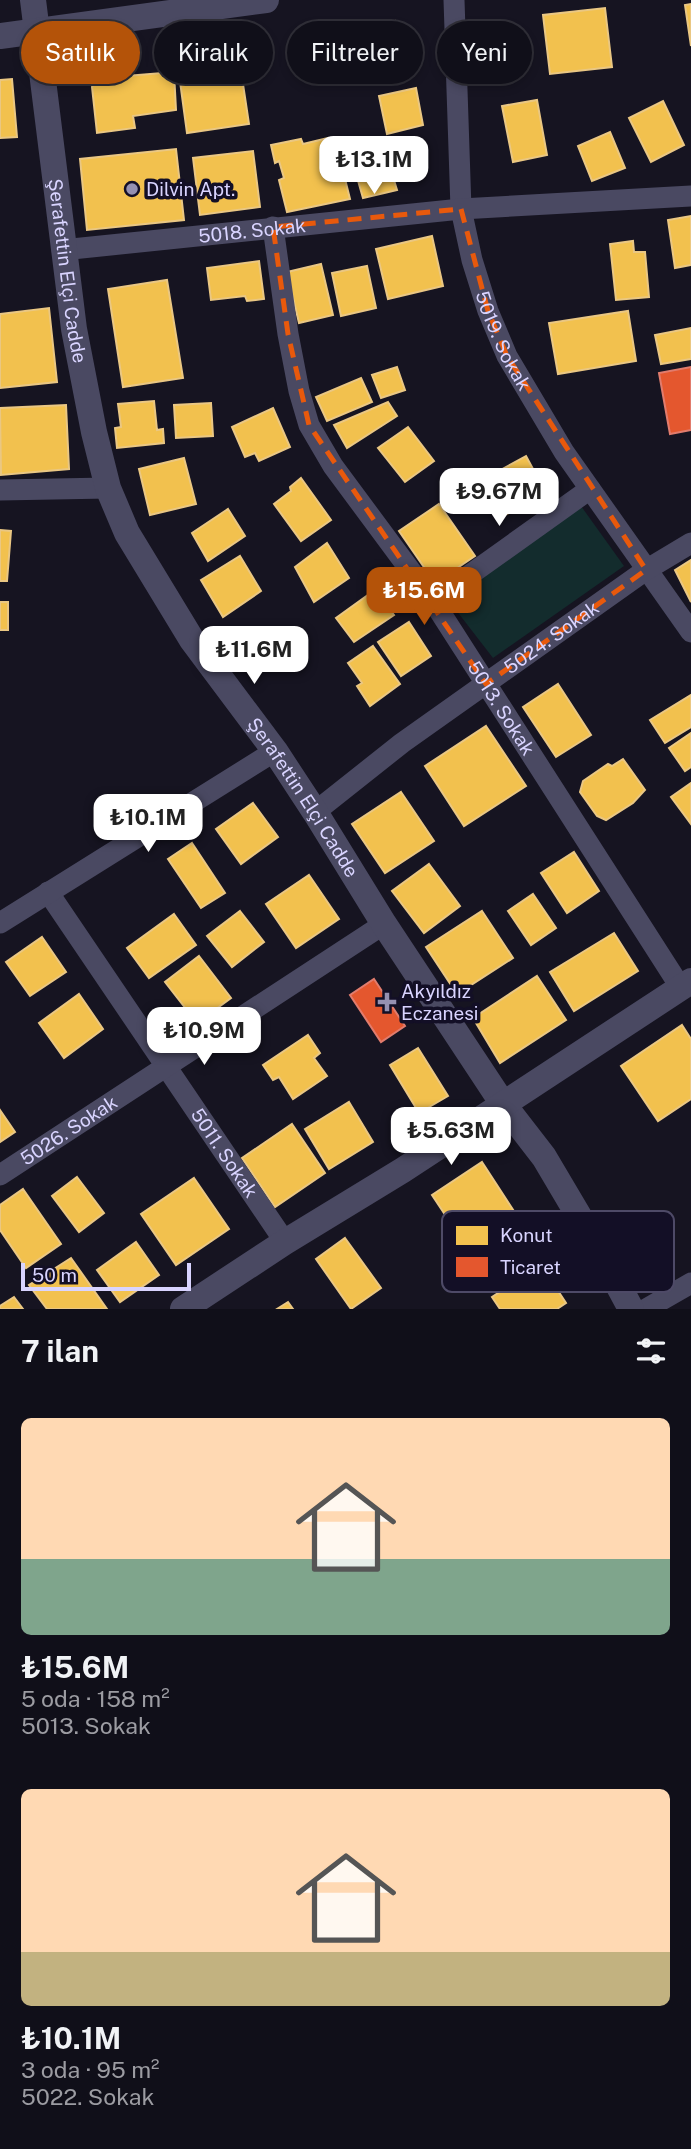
<!DOCTYPE html>
<html lang="tr">
<meta charset="utf-8">
<style>
:root{--surface:#100f19;--page:#1e1d26;--text:#f1f3f6;--muted:#9c9ca2;--line:#302f38;--accent:#b45309}
body{margin:0;font-family:"Public Sans",sans-serif;background:var(--page);color:var(--text);height:100vh;display:flex;flex-direction:column;font-size:26px;white-space:nowrap}
*{box-sizing:border-box;margin:0}
p{font-size:23px;color:var(--muted)}
.icon{flex:none;width:38px;height:38px;fill:none;stroke:currentColor;stroke-width:2;stroke-linecap:round;stroke-linejoin:round}
.map{position:relative;height:1309px;overflow:hidden}
.sheet{display:flex;flex-direction:column;background:var(--surface);flex:1}
.sheet>*{flex:none}
.hud{position:absolute;left:21px;top:21px;width:649px;height:63px;display:flex;gap:14px}
.scale{position:absolute;left:21px;bottom:18px;width:170px;box-sizing:border-box;padding-left:7px;border:4px solid #d9d4ff;border-top:0;font-size:19px;line-height:24px;white-space:nowrap;color:#d9d4ff;-webkit-text-stroke:5px #130f26;paint-order:stroke}
.price{position:absolute;translate:-50% -60px;padding:0 16px;border-radius:14px;background:#fff;color:#222;font-size:23px;line-height:46px;filter:drop-shadow(0 2px 4px #0008)}
.price::after{content:'';position:absolute;left:50%;top:42px;width:21px;height:16px;margin-left:-10px;background:inherit;clip-path:polygon(0 0,100% 0,50% 100%)}
.price.active{background:var(--accent);color:#fff}
ul{padding:0;list-style:none}
li{display:grid;align-content:center;gap:14px;height:371px;padding:0 21px}
li span{display:grid;place-items:center;height:217px;border-radius:10px;color:#555}
li>.icon{margin-inline-start:auto}
span .icon{width:126px;height:126px;fill:#fffc;stroke-width:1}
li b{font-size:30px}
h2{display:flex;justify-content:space-between;align-items:center;height:84px;padding:0 21px;font-size:30px}
.chip{padding:0 24px;border-radius:32px;background:var(--surface);box-shadow:0 4px 10px #0003,0 0 0 2px var(--line);font-size:24px;line-height:63px}
.chip.active{background:var(--accent);color:#fff}
.map>svg:first-child{display:block}
.green{fill:#132c2d}
.homes{fill:#f2c14e;stroke:#eac783;stroke-width:2}
.shops{fill:#e4572e;stroke:#e17c6d;stroke-width:2}
.lines{fill:none;stroke-linecap:round;stroke-linejoin:round}
.minor{stroke:#4a4962;stroke-width:21}
.tertiary{stroke:#4a4962;stroke-width:26}
.marked{fill:none;stroke:#e8590c;stroke-width:5;stroke-dasharray:14 9;stroke-linejoin:round}
.poi-dot{fill:#9591b1;stroke:#130f26;stroke-width:2.5}
.labels{text-anchor:middle;dominant-baseline:central;stroke-width:7;stroke-linejoin:round;paint-order:stroke}
.poi-label{font-size:19px;fill:#d9d4ff;stroke:#130f26;text-anchor:start}
.street-label{font-size:19px;fill:#d9d4ff;stroke:#130f26}
.key{fill:#130f26;stroke:#4e4a67;stroke-width:2}
.key-label{font-size:19px;fill:#d9d4ff}
</style>
<div class="map">
<svg width="691" height="1309" viewBox="0 0 691 1309">
<rect width="100%" height="100%" fill="#161421"/>
<path class="green" d="M581,506L624,566L493,658L449,601Z"/>
<path class="homes" d="M691,4V46L685,5Z
M605,8L612,67L550,74L543,15Z
M395,21L411,72L372,84L355,26L367,23L370,28Z
M238,51L249,124L187,133L177,59Z
M174,72L176,110L133,116L135,128L97,133L92,87L95,81L101,78Z
M12,79L17,137L0,138V80Z
M416,88L423,125L387,134L379,96Z
M537,100L547,155L513,162L502,106Z
M663,101L684,145L651,162L629,118Z
M610,132L625,168L592,181L578,146Z
M328,138L337,168L342,167L350,199L287,212L279,180L284,178L279,161L275,163L271,145L301,139L303,144Z
M176,149L184,220L87,230L80,159Z
M253,151L260,207L200,215L193,158Z
M386,154L397,190L363,198L353,163Z
M691,216V265L675,268L668,220Z
M432,236L443,286L388,299L376,249Z
M633,241L634,252H645L649,297L616,300L610,244Z
M259,261L264,299L247,301L245,296L211,300L207,268Z
M321,264L333,315L299,323L287,272Z
M367,266L376,308L341,316L332,273Z
M167,280L183,378L123,387L108,289Z
M49,308L57,382L0,388V314Z
M628,311L636,361L558,374L549,323Z
M691,328V359L661,364L655,335Z
M397,367L405,390L381,398L372,375Z
M361,378L372,402L327,421L316,397Z
M154,401L157,430L163,429L164,443L117,448L115,428L121,427L118,404Z
M388,402L397,416L347,448L334,425Z
M211,403L213,436L176,438L174,405Z
M66,405L69,469L1,475L0,408Z
M273,408L290,447L259,461L255,453L245,457L232,427Z
M408,427L434,461L405,482L378,448Z
M526,456L546,493L505,515L486,478Z
M184,458L196,504L150,515L139,469Z
M301,478L331,520L301,541L274,504L291,491L290,487Z
M439,504L475,556L435,583L399,531Z
M228,509L245,536L208,561L192,533Z
M0,530L11,531L7,581H0Z
M327,543L349,578L314,602L295,567Z
M240,556L261,591L223,617L201,580Z
M691,560V602L675,570Z
M375,590L394,615L354,642L336,618Z
M0,602H8V630H0Z
M409,622L431,656L401,676L378,642Z
M373,646L400,684L370,706L357,686L362,683L348,663Z
M558,684L591,735L556,757L523,707Z
M691,695V727L665,743L650,720Z
M486,726L526,786L464,826L425,766Z
M691,733V767L685,771L669,748Z
M623,759L645,790L633,803L606,820L597,816L580,792L583,781L608,764L612,766Z
M691,783V824L671,797Z
M401,792L434,841L385,873L352,824Z
M253,803L278,837L241,864L216,829Z
M192,843L225,893L201,908L168,859Z
M574,852L599,891L567,913L541,873Z
M429,864L460,906L424,933L392,891Z
M309,875L339,919L296,948L266,904Z
M533,894L556,928L531,945L508,911Z
M240,911L264,942L232,967L207,936Z
M482,911L513,958L457,994L426,947Z
M174,914L196,945L149,978L127,948Z
M614,933L638,971L574,1011L550,972Z
M42,937L66,972L30,996L6,962Z
M199,956L231,998L197,1023L165,982Z
M537,976L566,1020L500,1063L473,1018Z
M79,994L103,1029L64,1058L39,1023Z
M682,1025L691,1039V1099L658,1121L621,1066Z
M308,1035L320,1053L314,1058L327,1076L293,1099L279,1077L273,1080L263,1065Z
M418,1048L448,1096L419,1113L390,1065Z
M349,1102L373,1142L329,1169L305,1129Z
M0,1110L15,1132L0,1142Z
M292,1124L325,1173L275,1207L242,1158Z
M482,1162L521,1222L471,1254L432,1195Z
M77,1177L104,1213L79,1232L52,1196Z
M194,1178L229,1229L176,1265L141,1214Z
M23,1189L61,1244L26,1268L0,1230V1205Z
M345,1238L381,1288L351,1309L316,1259Z
M136,1242L159,1275L120,1302L97,1270Z
M71,1258L107,1309H47L29,1285Z
M541,1265L566,1303L557,1309H500L492,1297Z
M14,1297L23,1309H0V1306Z
M288,1302L293,1309H277Z"/>
<path class="shops" d="M691,367V430L670,434L659,373Z
M374,979L405,1026L381,1042L350,995Z"/>
<g class="lines">
<g class="minor">
<path id="s1" d="M454,0L461,209L472,260L488,311L507,356L564,452L691,632"/>
<path id="s2" d="M273,227L288,334L299,391L309,425L333,466L433,601L681,988"/>
<path id="s3" d="M62,250L461,209L691,196"/>
<path d="M0,490L108,488"/>
<path d="M433,601L590,489"/>
<path id="s4" d="M315,812L402,743L646,570L691,543"/>
<path id="s5" d="M48,892L285,1242"/>
<path d="M0,923L275,751"/>
<path id="s6" d="M0,1175L384,924"/>
<path d="M646,1309L691,1283"/>
</g>
<g class="tertiary">
<path id="s7" d="M33,0L74,329L94,432L108,488L127,533L192,640L275,751L315,812L384,924L503,1104L544,1157L602,1255L631,1309"/>
<path d="M0,36L266,0"/>
<path d="M183,1309L285,1242L403,1170L691,981"/>
</g>
</g>
<path class="marked" d="M461,209L488,311L507,356L646,570L486,684L309,425L288,334L273,227Z"/>
<g class="poi-dot">
<circle cx="132" cy="189" r="7"/>
<path d="M383.5 991.5h7v7h7v7h-7v7h-7v-7h-7v-7h7z"/>
</g>
<g class="labels">
<g class="poi-label">
<text x="146" y="189">Dilvin Apt.</text>
<text x="401" y="991">Akyıldız<tspan x="401" dy="22">Eczanesi</tspan></text>
</g>
<g class="street-label">
<text stroke="none"><textPath href="#s3" startOffset="191">5018. Sokak</textPath></text>
<text stroke="none"><textPath href="#s7" startOffset="273">Şerafettin Elçi Cadde</textPath></text>
<text stroke="none"><textPath href="#s1" startOffset="348">5019. Sokak</textPath></text>
<text stroke="none"><textPath href="#s4" startOffset="294">5024. Sokak</textPath></text>
<text stroke="none"><textPath href="#s2" startOffset="544">5013. Sokak</textPath></text>
<text stroke="none"><textPath href="#s7" startOffset="861">Şerafettin Elçi Cadde</textPath></text>
<text stroke="none"><textPath href="#s6" startOffset="82">5026. Sokak</textPath></text>
<text stroke="none"><textPath href="#s5" startOffset="315">5011. Sokak</textPath></text>
</g>
</g>
<rect x="442" y="1211" width="232" height="81" rx="10" class="key"/>
<rect x="456" y="1226" width="32" height="19" fill="#f2c14e"/>
<rect x="456" y="1257" width="32" height="20" fill="#e4572e"/>
<g class="key-label">
<text x="500" y="1242">Konut</text>
<text x="500" y="1274">Ticaret</text>
</g>
</svg>
<div class="scale">50 m</div>
<b class="price" style="left:374px;top:196px">₺13.1M</b>
<b class="price" style="left:499px;top:528px">₺9.67M</b>
<b class="price active" style="left:424px;top:627px">₺15.6M</b>
<b class="price" style="left:254px;top:686px">₺11.6M</b>
<b class="price" style="left:148px;top:854px">₺10.1M</b>
<b class="price" style="left:204px;top:1067px">₺10.9M</b>
<b class="price" style="left:451px;top:1167px">₺5.63M</b>
<div class="hud">
<a class="chip active">Satılık</a>
<a class="chip">Kiralık</a>
<a class="chip">Filtreler</a>
<a class="chip">Yeni</a>
</div>
</div>
<section class="sheet">
<h2>7 ilan<svg class="icon" aria-label="filters" viewBox="0 0 24 24"><path d="M4 7h16M4 17h16"/><circle cx="9" cy="7" r="2"/><circle cx="15" cy="17" r="2"/></svg></h2>
<ul>
<li><span style="background:linear-gradient(#ffd9b3 65%,#7fa58c 0)"><svg class="icon" aria-label="home" viewBox="0 0 24 24"><path d="M3 11l9-7 9 7M6 9v11h12V9"/></svg></span><div><b>₺15.6M</b><p>5 oda · 158 m²</p><p>5013. Sokak</p></div></li>
<li><span style="background:linear-gradient(#ffd9b3 75%,#c2b280 0)"><svg class="icon" aria-label="home" viewBox="0 0 24 24"><path d="M3 11l9-7 9 7M6 9v11h12V9"/></svg></span><div><b>₺10.1M</b><p>3 oda · 95 m²</p><p>5022. Sokak</p></div></li>
</ul>
</section>
